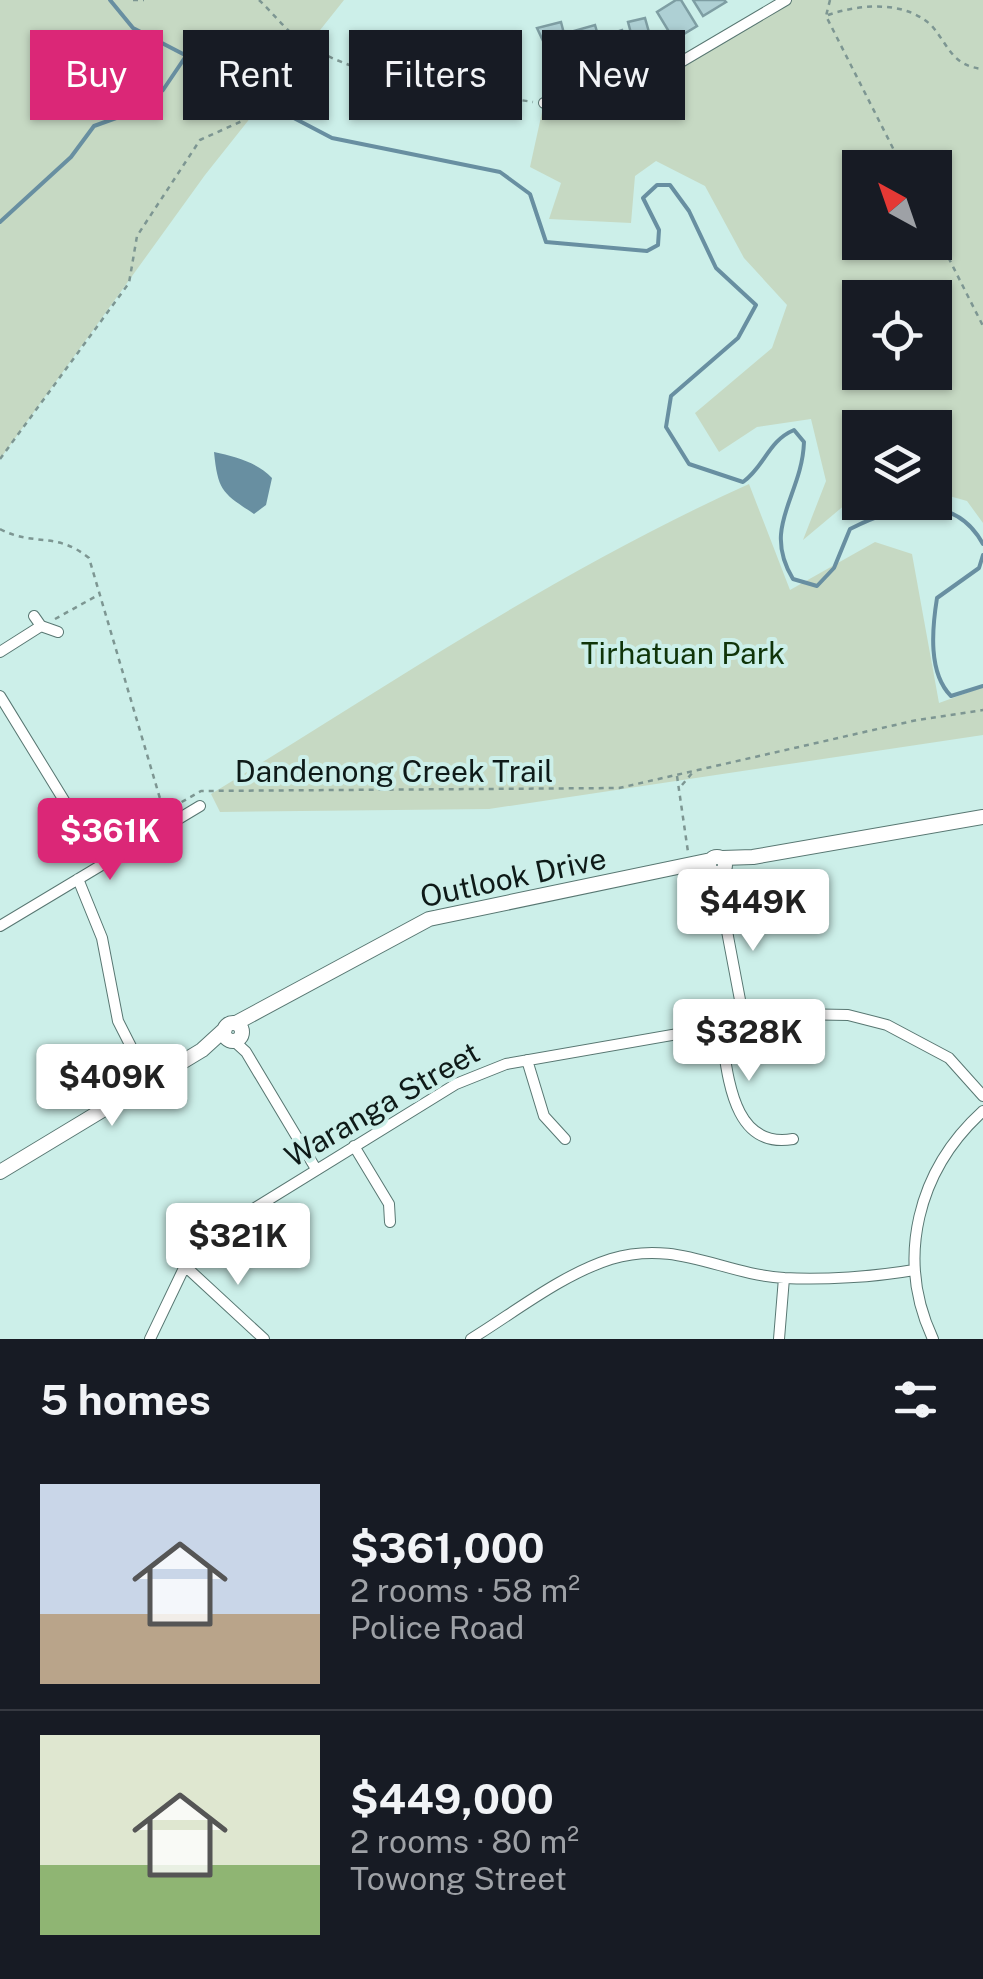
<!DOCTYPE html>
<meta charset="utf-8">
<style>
:root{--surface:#171b24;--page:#20242c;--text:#f1f3f6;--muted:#9ea1a6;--line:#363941;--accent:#db2777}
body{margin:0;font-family:"Public Sans",sans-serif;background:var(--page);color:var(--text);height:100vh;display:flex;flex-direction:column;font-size:38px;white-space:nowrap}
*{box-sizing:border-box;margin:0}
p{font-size:32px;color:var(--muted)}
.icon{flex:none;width:55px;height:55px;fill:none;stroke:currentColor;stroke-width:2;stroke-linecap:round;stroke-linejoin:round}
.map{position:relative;height:1339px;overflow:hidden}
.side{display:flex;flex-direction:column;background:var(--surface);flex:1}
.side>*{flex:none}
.top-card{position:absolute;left:30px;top:30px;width:925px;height:90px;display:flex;gap:20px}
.needle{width:65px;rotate:320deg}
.buttons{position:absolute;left:842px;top:150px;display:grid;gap:20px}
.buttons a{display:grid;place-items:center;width:110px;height:110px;border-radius:0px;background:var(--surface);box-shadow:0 2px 8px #0004;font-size:50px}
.price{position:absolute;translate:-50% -85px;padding:0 22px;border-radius:10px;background:#fff;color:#222;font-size:32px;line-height:65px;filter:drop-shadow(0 2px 5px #0008)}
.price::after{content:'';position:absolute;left:50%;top:60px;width:30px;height:22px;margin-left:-15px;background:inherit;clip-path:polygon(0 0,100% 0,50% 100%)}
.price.on{background:var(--accent);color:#fff}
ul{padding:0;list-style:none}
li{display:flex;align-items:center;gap:30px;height:250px;padding:0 40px}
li+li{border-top:2px solid var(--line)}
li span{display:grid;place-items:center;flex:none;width:280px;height:200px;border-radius:0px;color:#555}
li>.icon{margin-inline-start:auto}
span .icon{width:120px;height:120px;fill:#fffc;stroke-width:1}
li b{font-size:42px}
h2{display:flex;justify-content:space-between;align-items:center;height:120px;padding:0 40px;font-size:42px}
.chip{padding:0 35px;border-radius:0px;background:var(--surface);box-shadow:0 2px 8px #0004;font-size:35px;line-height:90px}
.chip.on{background:var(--accent);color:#fff}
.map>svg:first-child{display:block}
.green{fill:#c6d9c3;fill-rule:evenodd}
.water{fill:#688fa1}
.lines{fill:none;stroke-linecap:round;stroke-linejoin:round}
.stream{stroke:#688fa1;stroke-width:4}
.building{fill:#aed0d4;stroke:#7e9ea3;stroke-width:2.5}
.street-casing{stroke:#587772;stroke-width:12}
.secondary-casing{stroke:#587772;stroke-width:16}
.path{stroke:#7d9692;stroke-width:2.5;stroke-dasharray:5 5;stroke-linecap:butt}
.street{stroke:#fff;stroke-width:10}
.secondary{stroke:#fff;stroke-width:14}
.labels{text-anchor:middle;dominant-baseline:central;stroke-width:8;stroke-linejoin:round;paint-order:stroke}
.park-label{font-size:30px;fill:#0f3409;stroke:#ccefe9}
.street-label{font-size:30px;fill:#0e1a18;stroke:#ccefe9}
</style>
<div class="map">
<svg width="983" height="1339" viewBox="0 0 983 1339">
<rect width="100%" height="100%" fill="#ccefe9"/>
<path class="green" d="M0,0H344L205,175L0,459Z
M786,0H983V523L967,501L935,492V428H860V501L846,504L803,540L826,481L811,419L757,427L719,452L695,413L772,348L787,305L744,258L705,186L656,161L635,176L631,223L549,219L561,183L530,167L544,103L607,100ZM860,168H935V242H860ZM860,298H935V372H860Z
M749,484L790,590L875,542L912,554L939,703L983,687V735L489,809L220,812L211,794C387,686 560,569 749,484Z"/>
<path class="water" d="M214,452C236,457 257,462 272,478L266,505L254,514C223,493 218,492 214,452Z"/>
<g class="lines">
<path class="stream" d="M110,0L133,28L185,55
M290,116L332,138L500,172L530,194L546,242L647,251L658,245L659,230L643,198L657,185H670L689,211L716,268L756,305L738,338L671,396L666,427L689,464L743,482C765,466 768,441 794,430L804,442C802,497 761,526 793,579L817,586L834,568L850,529C897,505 954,491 983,544
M0,222L71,157L94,126L130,113L163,90L186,56L222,80
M983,555L979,568L937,598C932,629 928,673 951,696L983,686"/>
</g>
<path class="building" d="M676,0H681L697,26L674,40L657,12Z
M693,0H724L726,2L703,16Z
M645,18L652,43L635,48L628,22Z
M561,22L570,57L553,62L537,28Z
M595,25L604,56L578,59L570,32Z
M622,30L629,49L615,54L622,72L612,76L604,36Z"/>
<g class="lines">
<g class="street-casing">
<path id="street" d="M544,103L595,102L630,92L786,0
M34,616L41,626L58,632
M0,652L41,626
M0,696L103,864
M716,873L744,1021
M78,879L102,938L118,1021L149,1082
M0,926L200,806
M720,1027C728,1071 730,1150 793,1139
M234,1041L246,1052L316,1169
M527,1060L544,1116L565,1139
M354,1146L389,1204L390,1222
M185,1266L264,1339
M150,1339L185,1266L229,1224L456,1084L506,1064L792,1014L848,1015L887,1025L949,1058L983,1096
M471,1339C515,1312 561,1275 611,1259C677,1239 721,1274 784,1278C824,1280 874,1277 914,1270
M779,1339L784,1278
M933,1339C895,1258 918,1170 983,1111"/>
</g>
<g class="secondary-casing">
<path id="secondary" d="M709 865a8 8 0 1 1 16 0a8 8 0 1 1-16 0Z
M722,858L753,857L983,817
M236,1023L429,919L711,860
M224 1032a9 9 0 1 1 18 0a9 9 0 1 1-18 0Z
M0,1172L202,1050L225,1029"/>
</g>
<path class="path" d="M133,0H144
M259,0C275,15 291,37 310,47C379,85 457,90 533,102
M830,0L826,16L903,168
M828,15C860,4 905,0 932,26C949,46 952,66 983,69
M935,231L983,326
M0,459L129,283L137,236L200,140L242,121L306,46
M0,529C34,547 56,531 89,558L164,812L201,791L619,788L917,720L983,710
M55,619L100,594
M677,776L688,852
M682,785L693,772"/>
<use href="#street" class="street"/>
<use href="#secondary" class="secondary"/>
</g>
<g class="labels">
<g class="park-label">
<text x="683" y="653">Tirhatuan Park</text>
</g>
<g class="street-label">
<text x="394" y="771">Dandenong Creek Trail</text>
<text transform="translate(513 877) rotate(-12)">Outlook Drive</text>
<text transform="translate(382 1104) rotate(-30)">Waranga Street</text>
</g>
</g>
</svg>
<div class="buttons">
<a><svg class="needle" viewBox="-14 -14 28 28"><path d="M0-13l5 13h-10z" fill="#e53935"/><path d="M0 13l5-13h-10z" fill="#9ea1a6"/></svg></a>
<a><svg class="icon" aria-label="locate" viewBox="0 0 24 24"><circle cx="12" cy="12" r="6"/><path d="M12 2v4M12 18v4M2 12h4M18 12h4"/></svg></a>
<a><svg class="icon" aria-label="layers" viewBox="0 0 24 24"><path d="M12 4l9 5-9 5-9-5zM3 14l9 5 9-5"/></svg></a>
</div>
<b class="price on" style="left:110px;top:883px">$361K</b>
<b class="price" style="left:753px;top:954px">$449K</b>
<b class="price" style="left:749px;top:1084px">$328K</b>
<b class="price" style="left:112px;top:1129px">$409K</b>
<b class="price" style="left:238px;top:1288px">$321K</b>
<div class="top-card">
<a class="chip on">Buy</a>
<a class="chip">Rent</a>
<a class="chip">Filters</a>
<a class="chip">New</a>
</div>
</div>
<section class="side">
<h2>5 homes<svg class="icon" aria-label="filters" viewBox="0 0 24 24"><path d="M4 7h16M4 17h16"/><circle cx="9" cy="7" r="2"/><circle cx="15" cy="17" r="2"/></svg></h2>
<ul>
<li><span style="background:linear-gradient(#c9d6e8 65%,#b9a48a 0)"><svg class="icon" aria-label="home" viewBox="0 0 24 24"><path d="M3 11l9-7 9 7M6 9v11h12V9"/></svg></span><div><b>$361,000</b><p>2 rooms · 58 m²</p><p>Police Road</p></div></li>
<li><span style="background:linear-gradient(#dfe7d0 65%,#8fb573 0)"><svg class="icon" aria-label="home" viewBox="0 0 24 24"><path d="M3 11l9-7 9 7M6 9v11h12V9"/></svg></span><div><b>$449,000</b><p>2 rooms · 80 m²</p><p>Towong Street</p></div></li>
</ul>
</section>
